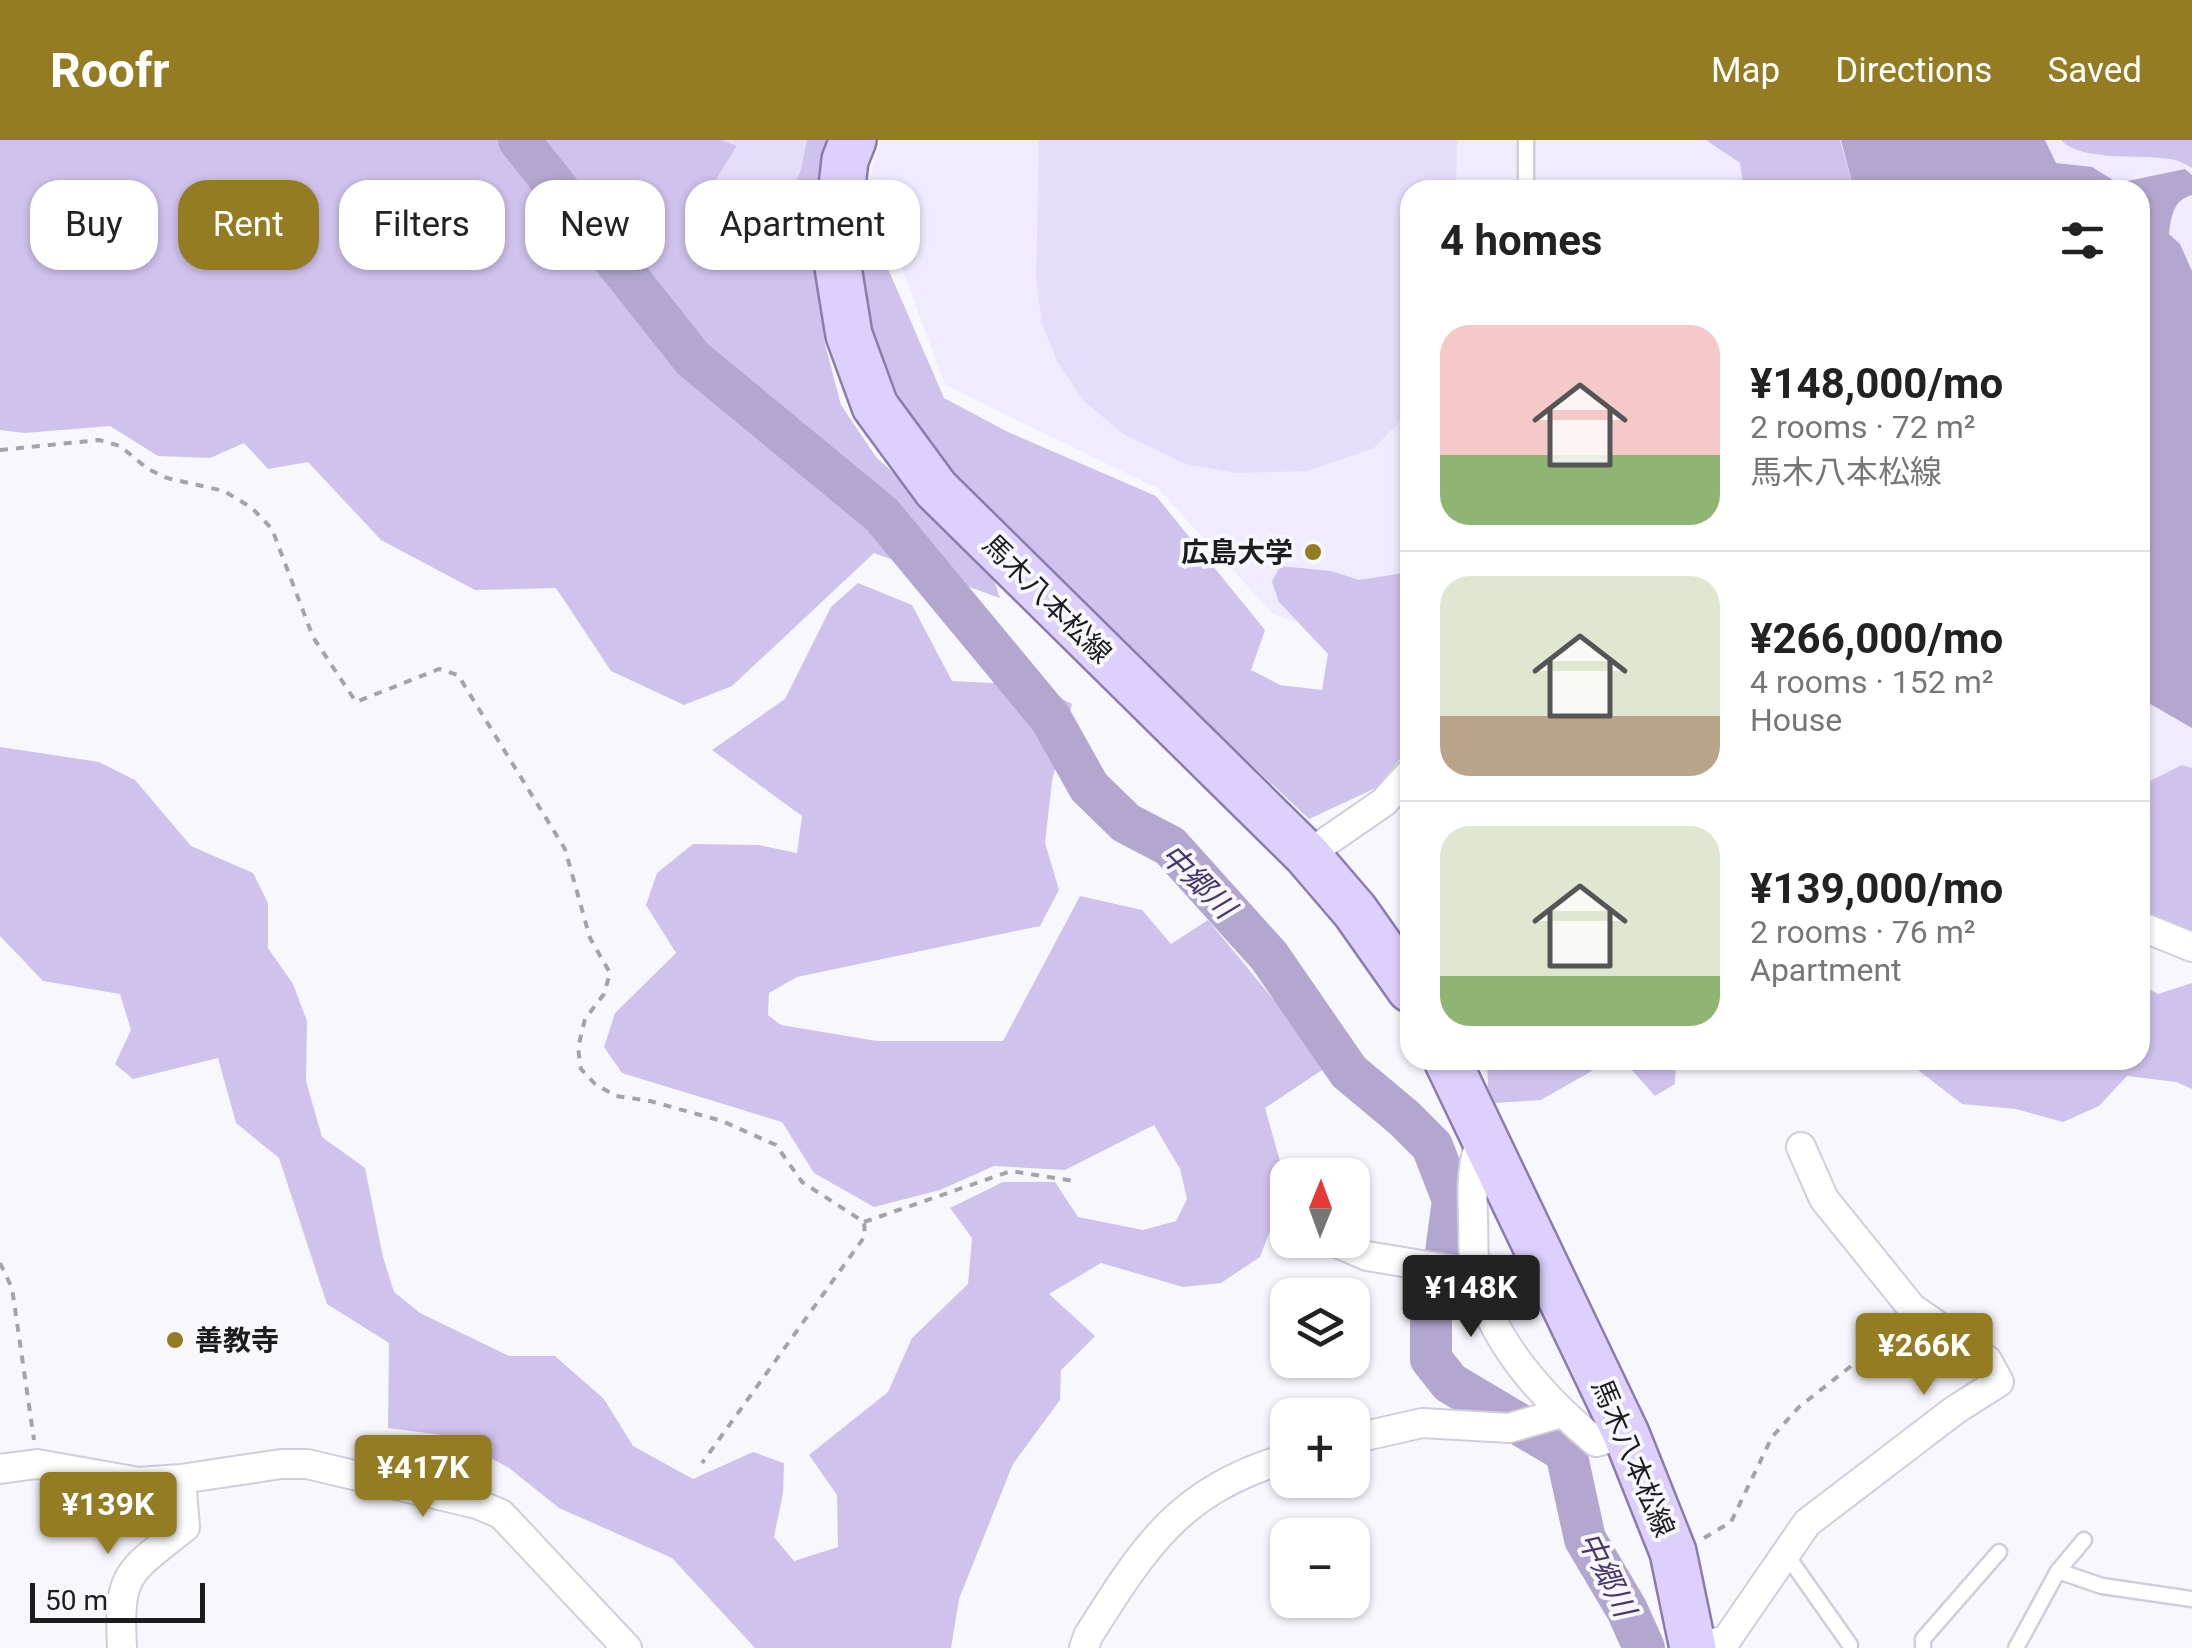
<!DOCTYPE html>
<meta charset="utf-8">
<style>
:root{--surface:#fff;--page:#f2f2f2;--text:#222;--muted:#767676;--line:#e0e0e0;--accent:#947c23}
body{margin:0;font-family:Roboto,"Noto Sans JP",sans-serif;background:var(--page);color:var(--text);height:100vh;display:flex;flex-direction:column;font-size:38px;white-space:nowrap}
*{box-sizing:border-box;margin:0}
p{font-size:32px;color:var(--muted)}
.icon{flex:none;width:55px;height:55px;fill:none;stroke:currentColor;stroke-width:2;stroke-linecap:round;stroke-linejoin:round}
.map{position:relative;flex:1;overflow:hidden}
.details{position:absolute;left:1400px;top:40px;width:750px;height:890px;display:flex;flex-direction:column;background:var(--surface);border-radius:30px;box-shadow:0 2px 8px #0004}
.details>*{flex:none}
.guide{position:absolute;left:30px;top:40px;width:950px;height:90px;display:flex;gap:20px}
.needle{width:65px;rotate:1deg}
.controls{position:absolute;left:1270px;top:1018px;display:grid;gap:20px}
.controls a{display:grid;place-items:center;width:100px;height:100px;border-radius:20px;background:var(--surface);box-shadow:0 2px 8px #0004;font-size:50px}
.scale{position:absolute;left:30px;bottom:25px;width:175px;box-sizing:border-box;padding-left:10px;border:5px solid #1c1b20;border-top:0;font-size:28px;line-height:35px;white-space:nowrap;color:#1c1b20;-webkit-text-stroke:8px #f9f7fe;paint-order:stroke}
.price{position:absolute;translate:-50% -85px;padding:0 22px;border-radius:10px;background:var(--accent);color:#fff;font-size:32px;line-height:65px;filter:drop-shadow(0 2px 5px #0008)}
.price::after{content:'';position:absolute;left:50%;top:60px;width:30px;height:22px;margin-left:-15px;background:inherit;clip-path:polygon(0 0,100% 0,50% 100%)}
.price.selected{background:#222;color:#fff}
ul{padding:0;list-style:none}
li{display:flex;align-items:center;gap:30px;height:250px;padding:0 40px}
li+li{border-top:2px solid var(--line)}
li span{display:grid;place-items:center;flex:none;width:280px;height:200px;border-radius:30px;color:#555}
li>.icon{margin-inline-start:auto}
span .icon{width:120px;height:120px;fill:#fffc;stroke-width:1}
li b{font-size:42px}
h2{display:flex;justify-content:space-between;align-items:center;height:120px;padding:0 40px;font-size:42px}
.tag{padding:0 35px;border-radius:30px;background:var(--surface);box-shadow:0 2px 8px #0004;font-size:35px;line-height:90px}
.tag.selected{background:var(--accent);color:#fff}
header{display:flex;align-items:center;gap:60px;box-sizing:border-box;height:140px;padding:0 50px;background:var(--accent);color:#fff}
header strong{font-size:48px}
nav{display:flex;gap:55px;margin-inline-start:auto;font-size:35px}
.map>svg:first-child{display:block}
.built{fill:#f0ebfe}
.green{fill:#e6ddfb}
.forest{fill:#cfc2ec}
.water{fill:#b3a7d0}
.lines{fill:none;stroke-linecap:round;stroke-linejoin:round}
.river{stroke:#b3a7d0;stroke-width:42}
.service-casing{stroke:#d1cddd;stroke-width:19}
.minor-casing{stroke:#d1cddd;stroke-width:32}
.primary-casing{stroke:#8b7cae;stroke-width:50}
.path{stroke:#a4a3a9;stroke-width:4;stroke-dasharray:8 8;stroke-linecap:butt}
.service{stroke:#fff;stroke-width:14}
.minor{stroke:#fff;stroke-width:28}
.primary{stroke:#ddd0fc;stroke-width:45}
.poi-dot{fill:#947c23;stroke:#f9f7fe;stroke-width:4}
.labels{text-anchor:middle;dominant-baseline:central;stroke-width:8;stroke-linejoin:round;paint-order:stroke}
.poi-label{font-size:28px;font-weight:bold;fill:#1c1b20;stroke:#f9f7fe;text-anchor:end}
.street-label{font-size:28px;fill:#1c1b20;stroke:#f9f7fe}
.water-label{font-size:30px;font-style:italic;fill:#49366a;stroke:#f9f7fe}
</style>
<header>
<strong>Roofr</strong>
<nav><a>Map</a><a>Directions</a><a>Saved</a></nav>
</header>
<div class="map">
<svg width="2192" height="1508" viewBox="0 0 2192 1508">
<rect width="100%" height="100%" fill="#f9f7fe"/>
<path class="built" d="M881,0H2192V819L2140,799V50H1410V516L1274,475L1157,348L945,245L886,85L857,82Z"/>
<path class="green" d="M721,0H807L801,29L778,86L718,99L706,54L737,7Z
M1039,0H1457L1456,50H1410V271L1374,308L1307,331L1236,333L1186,324L1123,294L1084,261L1057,221L1042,184L1036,139Z"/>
<path class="forest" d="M0,0H721L737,6L707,54L718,99L778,86L801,29L807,0H830L820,33L817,122L824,200L841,265L876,317L986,417L1000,458L874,413L732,546L684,565L611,531L556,448L475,450L381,400L308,322L268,329L244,303L210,318L158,316L110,286L25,293L0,290Z
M1706,0H1840L1854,50H1744L1740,23Z
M2061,0H2192V28C2185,24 2178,20 2170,19C2141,14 2081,22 2061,0Z
M876,91L883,117L944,258L1008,292L1156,356L1265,490L1251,530L1280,545L1322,550L1328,514L1279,462L1272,442L1280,426L1331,431L1359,440L1410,432V606L1378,647L1309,679L998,386L920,297L893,246L869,186L857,94Z
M858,443L912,465L952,541L1036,545L1072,564L1052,641L1045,703L1059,750L1040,786L797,837L769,853L768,875L781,885L877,901H1003L1080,756L1142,770L1171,804L1208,780L1328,926L1265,968L1287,1046L1260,1117L1221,1143L1183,1147L1101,1123L1049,1154L1095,1196L1061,1230L1060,1260L1013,1324L959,1459L951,1508H755L672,1418L559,1368L509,1328L450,1296L388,1288L389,1203L327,1164L279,1018L236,983L218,918L133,939L115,924L131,890L120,854L43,841L0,796V607L99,622L135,640L191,706L253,733L268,763V808L293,844L307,881L306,941L322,997L365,1028L383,1117L394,1152L420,1173L509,1216H555L604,1259L633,1306L693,1339L753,1312L784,1323L783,1353L774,1397L794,1421L838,1407L837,1355L809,1315L888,1252L912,1198L968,1144L972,1098L950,1068L1003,1042H1055L1078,1077L1143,1090L1176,1081L1187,1059L1180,1029L1154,985L1065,1030L994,1026L940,1050L874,1067L814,1033L782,982L622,933L604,907L615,873L676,813L646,765L657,733L693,704L759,705L797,713L802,676L712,610L785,559L831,467Z
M2182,625L2192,628V798L2140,774V646Z
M2192,843V949L2176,942L2127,936L2099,966L2063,982L2016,969L1962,964L1905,920H2140V844L2158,854Z
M1487,920H1611L1541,960L1495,963L1488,947Z
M1623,920H1676L1675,944L1655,956Z"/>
<path class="water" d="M1841,0H2045L2056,23L2092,27L2118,43L2185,29L2192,35V55C2173,60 2171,77 2169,94L2180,104L2192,131V588L2140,558V50H1854Z"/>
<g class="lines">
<path class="river" d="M519,0L693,219L882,375L1051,579L1089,647L1126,683L1170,706L1269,816L1349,932L1404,978L1432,1006L1453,1060L1446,1112L1431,1179V1219L1450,1243L1566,1312L1585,1399L1627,1470L1644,1508"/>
<g class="service-casing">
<path id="service" d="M1526,50V0
M1786,1414L1850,1505
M2058,1431L2102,1446L2192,1459
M1923,1508V1499L1999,1412
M2016,1508L2058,1431L2084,1400"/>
</g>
<g class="minor-casing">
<path id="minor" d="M1307,715L1384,662L1410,633
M2140,786L2192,807
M1483,995C1471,1023 1472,1048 1473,1079C1474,1096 1472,1116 1476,1133C1489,1200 1545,1260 1596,1302L1626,1294
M1330,1100L1367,1116L1476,1134
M1352,1299L1422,1283L1509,1288L1561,1273
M0,1329L37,1324L139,1342L181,1339L281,1324H307L477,1364L501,1374L627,1508
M122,1508C118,1431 128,1433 185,1387L181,1339
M1084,1508L1088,1496C1145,1406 1179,1350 1288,1318
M1698,1508L1727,1499L1807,1383L1955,1270L1999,1242L1987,1220L1912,1168L1824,1059L1801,1007"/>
</g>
<g class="primary-casing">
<path id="primary" d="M853,0L845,20L835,109L849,195L875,266L936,349L1307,715L1355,771L1410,849
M1447,920L1626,1294L1673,1412L1693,1508"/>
</g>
<path class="path" d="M0,310L99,300L120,306L148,329L167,338L224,351L252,368L272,389L313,497L356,562L439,529L458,535L565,709L590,798L610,833L604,854L585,879L578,908L581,929L595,944L616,956L650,961L722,981L776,1005L802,1042L864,1082L865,1096L702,1323
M864,1082L1011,1031L1074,1041
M0,1123L12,1148L34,1300
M1704,1398L1731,1382L1772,1297L1799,1267L1897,1190"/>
<use href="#service" class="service"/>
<use href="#minor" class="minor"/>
<use href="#primary" class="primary"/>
</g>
<g class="poi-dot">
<circle cx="1313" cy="412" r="10"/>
<circle cx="175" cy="1200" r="10"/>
</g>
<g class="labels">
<g class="poi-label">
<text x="1293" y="412">広島大学</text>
<text x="195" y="1200" text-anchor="start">善教寺</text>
</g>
<g class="street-label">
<text transform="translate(1047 459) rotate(45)">馬木八本松線</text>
<text transform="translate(1633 1318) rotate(67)">馬木八本松線</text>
</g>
<g class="water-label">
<text transform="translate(1198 741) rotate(45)">中郷川</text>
<text transform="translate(1607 1434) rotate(64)">中郷川</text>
</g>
</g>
</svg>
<div class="controls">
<a><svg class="needle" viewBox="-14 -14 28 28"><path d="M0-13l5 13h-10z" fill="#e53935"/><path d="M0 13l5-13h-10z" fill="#767676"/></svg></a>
<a><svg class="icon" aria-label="layers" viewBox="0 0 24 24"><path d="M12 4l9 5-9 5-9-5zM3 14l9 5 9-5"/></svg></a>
<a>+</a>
<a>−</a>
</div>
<div class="scale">50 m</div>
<b class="price selected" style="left:1471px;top:1200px">¥148K</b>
<b class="price" style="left:1924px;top:1258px">¥266K</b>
<b class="price" style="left:423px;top:1380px">¥417K</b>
<b class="price" style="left:108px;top:1417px">¥139K</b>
<div class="guide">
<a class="tag">Buy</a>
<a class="tag selected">Rent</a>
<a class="tag">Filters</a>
<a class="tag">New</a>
<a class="tag">Apartment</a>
</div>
<section class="details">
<h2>4 homes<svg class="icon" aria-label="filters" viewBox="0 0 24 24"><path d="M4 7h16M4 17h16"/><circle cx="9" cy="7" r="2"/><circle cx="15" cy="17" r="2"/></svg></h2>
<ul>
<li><span style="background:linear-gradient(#f6c9c9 65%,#8fb573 0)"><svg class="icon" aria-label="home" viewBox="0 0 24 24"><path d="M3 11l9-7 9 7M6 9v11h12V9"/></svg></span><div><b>¥148,000/mo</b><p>2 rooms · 72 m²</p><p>馬木八本松線</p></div></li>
<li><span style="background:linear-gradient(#dfe7d0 70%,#b9a48a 0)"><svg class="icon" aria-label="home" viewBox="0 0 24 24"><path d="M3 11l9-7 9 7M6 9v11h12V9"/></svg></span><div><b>¥266,000/mo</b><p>4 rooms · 152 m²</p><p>House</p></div></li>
<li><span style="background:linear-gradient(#dfe7d0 75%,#8fb573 0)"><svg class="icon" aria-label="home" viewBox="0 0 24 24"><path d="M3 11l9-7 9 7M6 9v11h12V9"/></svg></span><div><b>¥139,000/mo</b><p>2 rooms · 76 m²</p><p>Apartment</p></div></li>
</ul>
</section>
</div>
